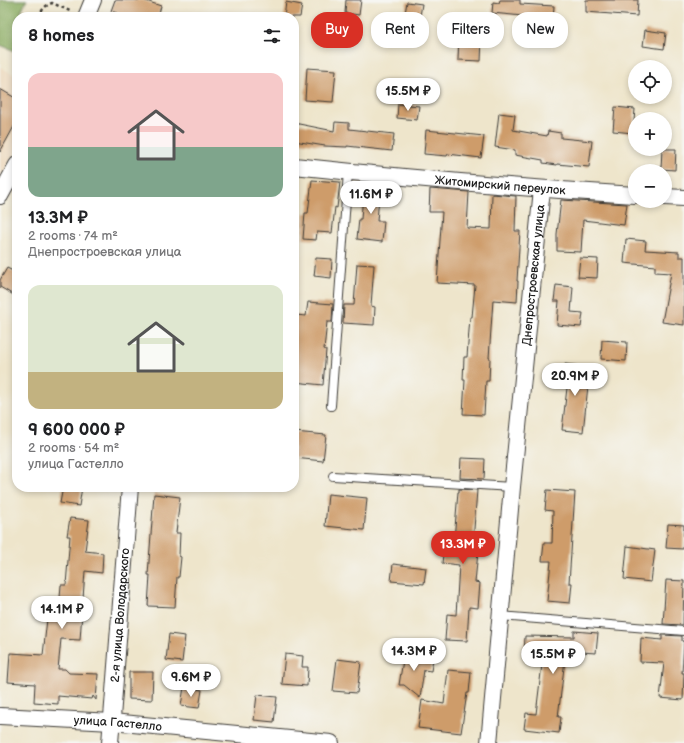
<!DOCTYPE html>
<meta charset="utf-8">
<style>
:root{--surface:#fff;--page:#f2f2f2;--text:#202124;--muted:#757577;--accent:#d93025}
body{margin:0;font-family:"Balsamiq Sans",sans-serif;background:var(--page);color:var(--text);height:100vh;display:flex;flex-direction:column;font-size:15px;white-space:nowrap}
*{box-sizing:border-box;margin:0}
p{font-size:13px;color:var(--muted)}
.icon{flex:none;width:22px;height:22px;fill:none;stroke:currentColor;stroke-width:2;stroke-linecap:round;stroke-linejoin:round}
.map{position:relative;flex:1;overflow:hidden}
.drawer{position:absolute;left:12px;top:12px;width:287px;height:480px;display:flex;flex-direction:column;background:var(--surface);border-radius:16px;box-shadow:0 2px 6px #0003}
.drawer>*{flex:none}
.guide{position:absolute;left:311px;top:12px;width:313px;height:36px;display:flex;gap:8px}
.tools{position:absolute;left:628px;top:60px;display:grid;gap:8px}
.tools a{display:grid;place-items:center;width:44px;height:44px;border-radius:50%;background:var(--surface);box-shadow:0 2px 6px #0003;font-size:20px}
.price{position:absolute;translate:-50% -34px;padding:0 9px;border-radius:14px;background:#fff;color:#222;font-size:13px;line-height:26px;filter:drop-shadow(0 1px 2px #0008)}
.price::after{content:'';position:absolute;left:50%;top:24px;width:12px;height:9px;margin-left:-6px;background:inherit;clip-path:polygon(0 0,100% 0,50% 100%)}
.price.active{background:var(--accent);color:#fff}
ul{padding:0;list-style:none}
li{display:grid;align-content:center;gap:8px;height:212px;padding:0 16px}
li span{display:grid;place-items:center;height:124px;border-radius:12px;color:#555}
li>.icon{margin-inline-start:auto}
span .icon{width:72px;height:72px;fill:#fffc;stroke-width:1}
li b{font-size:17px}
h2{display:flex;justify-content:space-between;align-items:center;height:48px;padding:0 16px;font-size:17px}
.pill{padding:0 14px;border-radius:16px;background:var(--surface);box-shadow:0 2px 6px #0003;font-size:14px;line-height:36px}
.pill.active{background:var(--accent);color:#fff}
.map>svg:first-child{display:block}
.built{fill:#ecd7ba}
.forest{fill:#8aab60;stroke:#53643e}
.building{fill:#ce9c6b}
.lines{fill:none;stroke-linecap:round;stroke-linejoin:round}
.lane-casing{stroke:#3c3a36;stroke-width:10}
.street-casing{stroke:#3c3a36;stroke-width:18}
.path{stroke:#3c3a36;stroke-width:2.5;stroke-dasharray:3 3;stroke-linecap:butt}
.lane{stroke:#fff;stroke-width:8}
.street{stroke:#fff;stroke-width:16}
.labels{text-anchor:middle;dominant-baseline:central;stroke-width:4;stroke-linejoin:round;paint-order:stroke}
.street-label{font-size:12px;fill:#1c1c1c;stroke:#f6f6f2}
</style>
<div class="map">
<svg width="684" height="743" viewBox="0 0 684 743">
<rect width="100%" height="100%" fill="#f6f6f2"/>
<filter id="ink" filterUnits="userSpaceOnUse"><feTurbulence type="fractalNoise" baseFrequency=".025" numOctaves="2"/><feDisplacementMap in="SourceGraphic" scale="8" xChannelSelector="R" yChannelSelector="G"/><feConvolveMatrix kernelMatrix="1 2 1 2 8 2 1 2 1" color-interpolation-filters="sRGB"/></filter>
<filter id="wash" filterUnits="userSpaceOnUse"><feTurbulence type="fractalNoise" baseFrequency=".012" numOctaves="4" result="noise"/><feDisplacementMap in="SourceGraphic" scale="16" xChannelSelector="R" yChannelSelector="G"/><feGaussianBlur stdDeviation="0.9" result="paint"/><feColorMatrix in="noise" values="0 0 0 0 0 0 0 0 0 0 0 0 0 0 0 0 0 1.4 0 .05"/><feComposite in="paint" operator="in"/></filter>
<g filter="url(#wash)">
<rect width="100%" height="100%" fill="#eee5cb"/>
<path class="built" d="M0,67L17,76V147L0,181Z"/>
<path class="forest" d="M0,0H27L21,11L23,15L28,17H17V47L15,51L0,45Z"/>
<g id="blocks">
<path class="building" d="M115,0H143L161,6L158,17H129L111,11Z
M346,0H361L359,15L345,13Z
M500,0H520V4L554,6L553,19L492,13L493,2L499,3Z
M586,0H638L637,16L586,12Z
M286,2L302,5L300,17H284Z
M407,2L422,4L419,22L404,19Z
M645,30L666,33L664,49L643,46Z
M459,34L482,36L481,61L458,60Z
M307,68L336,70L333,102L305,100Z
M0,89L17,99V121L0,152Z
M398,104L419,106L417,120L397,118Z
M615,107L635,109L633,133L613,131Z
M499,113L515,115L513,130L547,136L548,131L561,133V138L592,141L589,167L557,164V165L543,163V160L515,155V150L495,147Z
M335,122L349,123V129L394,134L392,151L347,146V147L325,146L294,141V123L334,131Z
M426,130L484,136L481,158L448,154L447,156L424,154Z
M662,149H676L675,170L661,169Z
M312,180L340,182L337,208L335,207L332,233L317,232L316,240L303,239L305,213H308Z
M364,183L380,184L377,221H384L382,242L357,239L359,219H361Z
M430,189L469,192L467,228L491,229L492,194L516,196L515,231H520L517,281H518L517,302L493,300L489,358H490L489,381H486L484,415L463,414L465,380H463L464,357H467L470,317H472L475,285L437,283L442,212H429Z
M561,200L627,204L624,225L583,220L581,252L557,251V234Z
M626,239L646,241L645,250L679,252V257H684V325L662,322L671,273L655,272V266L624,263Z
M316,258L332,259L331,278L314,276Z
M580,258L598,259L597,278L578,277Z
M357,264L374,265L371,306L375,307L374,325L343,323L344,305H354Z
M7,268L17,273V297L0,287V280Z
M556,285L573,287L571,312L583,313L581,327L557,325L559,301H554Z
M308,302L333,304L332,322H327L324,349L326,350L323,385L294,382V332L296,315L306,316Z
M602,340L627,342L626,361L601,359Z
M565,364L590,367L583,432L562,430L567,388L563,387Z
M294,432L326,435L323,461L294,458Z
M461,458L485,459L484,479L460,478Z
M63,487H82L79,506L60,503Z
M459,489L477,490L473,542H479L475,582L480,583L478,608L469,607L467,641L445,640L447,614L456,615L459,565L442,563L445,539L454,540L458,492H459Z
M547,490L575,492L569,583H572L570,603L547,601L551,561H542L544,543H552L553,511L545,510Z
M154,494L180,497L176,533H180L179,556L181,557L179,577H177L175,607L148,606L150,575H148Z
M328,494L367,498L364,530L325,526Z
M70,518L89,520L85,551L103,553L102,573L85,571L80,640L61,639L58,669H65L69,673L98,674L96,700L93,696L92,699L58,696V704L34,702L35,684L8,682L10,653L43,655L48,610L59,611L61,585H66L70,536H67Z
M668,524L684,525L683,549L666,548Z
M627,546L655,550L651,582L624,579Z
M393,564L426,568L424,584L391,581Z
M666,580L684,581L683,625L663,624Z
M574,631L598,633L596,653L566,651L558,717H561L559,733L524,729L526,713L536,714L543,656H524L525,636L574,637Z
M169,634L185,636L182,662L166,660Z
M662,635L682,636V641L684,642L682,673H684L683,700L660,698L664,663L640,662L641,638L662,640Z
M285,654L303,656L302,667H308L307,686L282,684Z
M404,654L433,659L431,671L424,670L420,698L404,685H399Z
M337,659L361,662L357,693L333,691Z
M448,670L471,672L469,693H467L461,733L418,728L422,700L444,704Z
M129,672H153L152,700L129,699Z
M184,687L202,690L199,708L181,706Z
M257,695L277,697L274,722L254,720Z"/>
</g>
</g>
<g filter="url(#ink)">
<use href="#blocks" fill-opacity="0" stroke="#3c3a36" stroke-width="1"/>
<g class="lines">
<g class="lane-casing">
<path id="lane" d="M331,406L348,172
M333,476L512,487
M501,616L684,631"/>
</g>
<g class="street-casing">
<g id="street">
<path d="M86,17L93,0"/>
<path id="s1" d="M294,166C407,178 521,188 635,195"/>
<path d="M0,196L17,165"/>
<path d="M665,197L684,198"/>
<path id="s2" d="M0,716L112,722L331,743"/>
<path id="s3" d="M110,743L130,487"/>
<path id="s4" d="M489,743L512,487L542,189"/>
</g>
</g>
<path class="path" d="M39,17C42,10 44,6 52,3L72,12"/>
<use href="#lane" class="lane"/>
<use href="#street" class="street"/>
</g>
</g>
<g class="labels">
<g class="street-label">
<text stroke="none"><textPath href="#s1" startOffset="207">Житомирский переулок</textPath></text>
<text stroke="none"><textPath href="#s4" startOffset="470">Днепростроевская улица</textPath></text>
<text stroke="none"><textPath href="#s3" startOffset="128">2-я улица Володарского</textPath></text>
<text stroke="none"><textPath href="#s2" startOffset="118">улица Гастелло</textPath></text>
</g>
</g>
</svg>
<div class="tools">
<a><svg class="icon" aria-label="locate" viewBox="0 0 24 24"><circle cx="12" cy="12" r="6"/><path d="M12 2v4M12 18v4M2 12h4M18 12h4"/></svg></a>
<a>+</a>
<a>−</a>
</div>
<b class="price" style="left:408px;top:112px">15.5M ₽</b>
<b class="price" style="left:371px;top:215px">11.6M ₽</b>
<b class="price" style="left:575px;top:397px">20.9M ₽</b>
<b class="price active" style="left:463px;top:565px">13.3M ₽</b>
<b class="price" style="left:62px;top:630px">14.1M ₽</b>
<b class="price" style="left:414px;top:672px">14.3M ₽</b>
<b class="price" style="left:553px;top:675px">15.5M ₽</b>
<b class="price" style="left:191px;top:698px">9.6M ₽</b>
<div class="guide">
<a class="pill active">Buy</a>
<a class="pill">Rent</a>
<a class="pill">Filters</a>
<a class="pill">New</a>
</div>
<section class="drawer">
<h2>8 homes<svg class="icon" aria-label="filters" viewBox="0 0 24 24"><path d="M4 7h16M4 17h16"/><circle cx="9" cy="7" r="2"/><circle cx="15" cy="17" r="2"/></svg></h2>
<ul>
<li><span style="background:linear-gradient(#f6c9c9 60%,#7fa58c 0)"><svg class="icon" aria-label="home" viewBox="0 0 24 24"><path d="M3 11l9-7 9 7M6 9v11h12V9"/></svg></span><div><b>13.3M ₽</b><p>2 rooms · 74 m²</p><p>Днепростроевская улица</p></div></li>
<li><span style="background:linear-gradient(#dfe7d0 70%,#c2b280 0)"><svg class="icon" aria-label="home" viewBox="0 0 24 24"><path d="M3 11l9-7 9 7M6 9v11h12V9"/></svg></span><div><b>9 600 000 ₽</b><p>2 rooms · 54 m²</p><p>улица Гастелло</p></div></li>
</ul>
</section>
</div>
